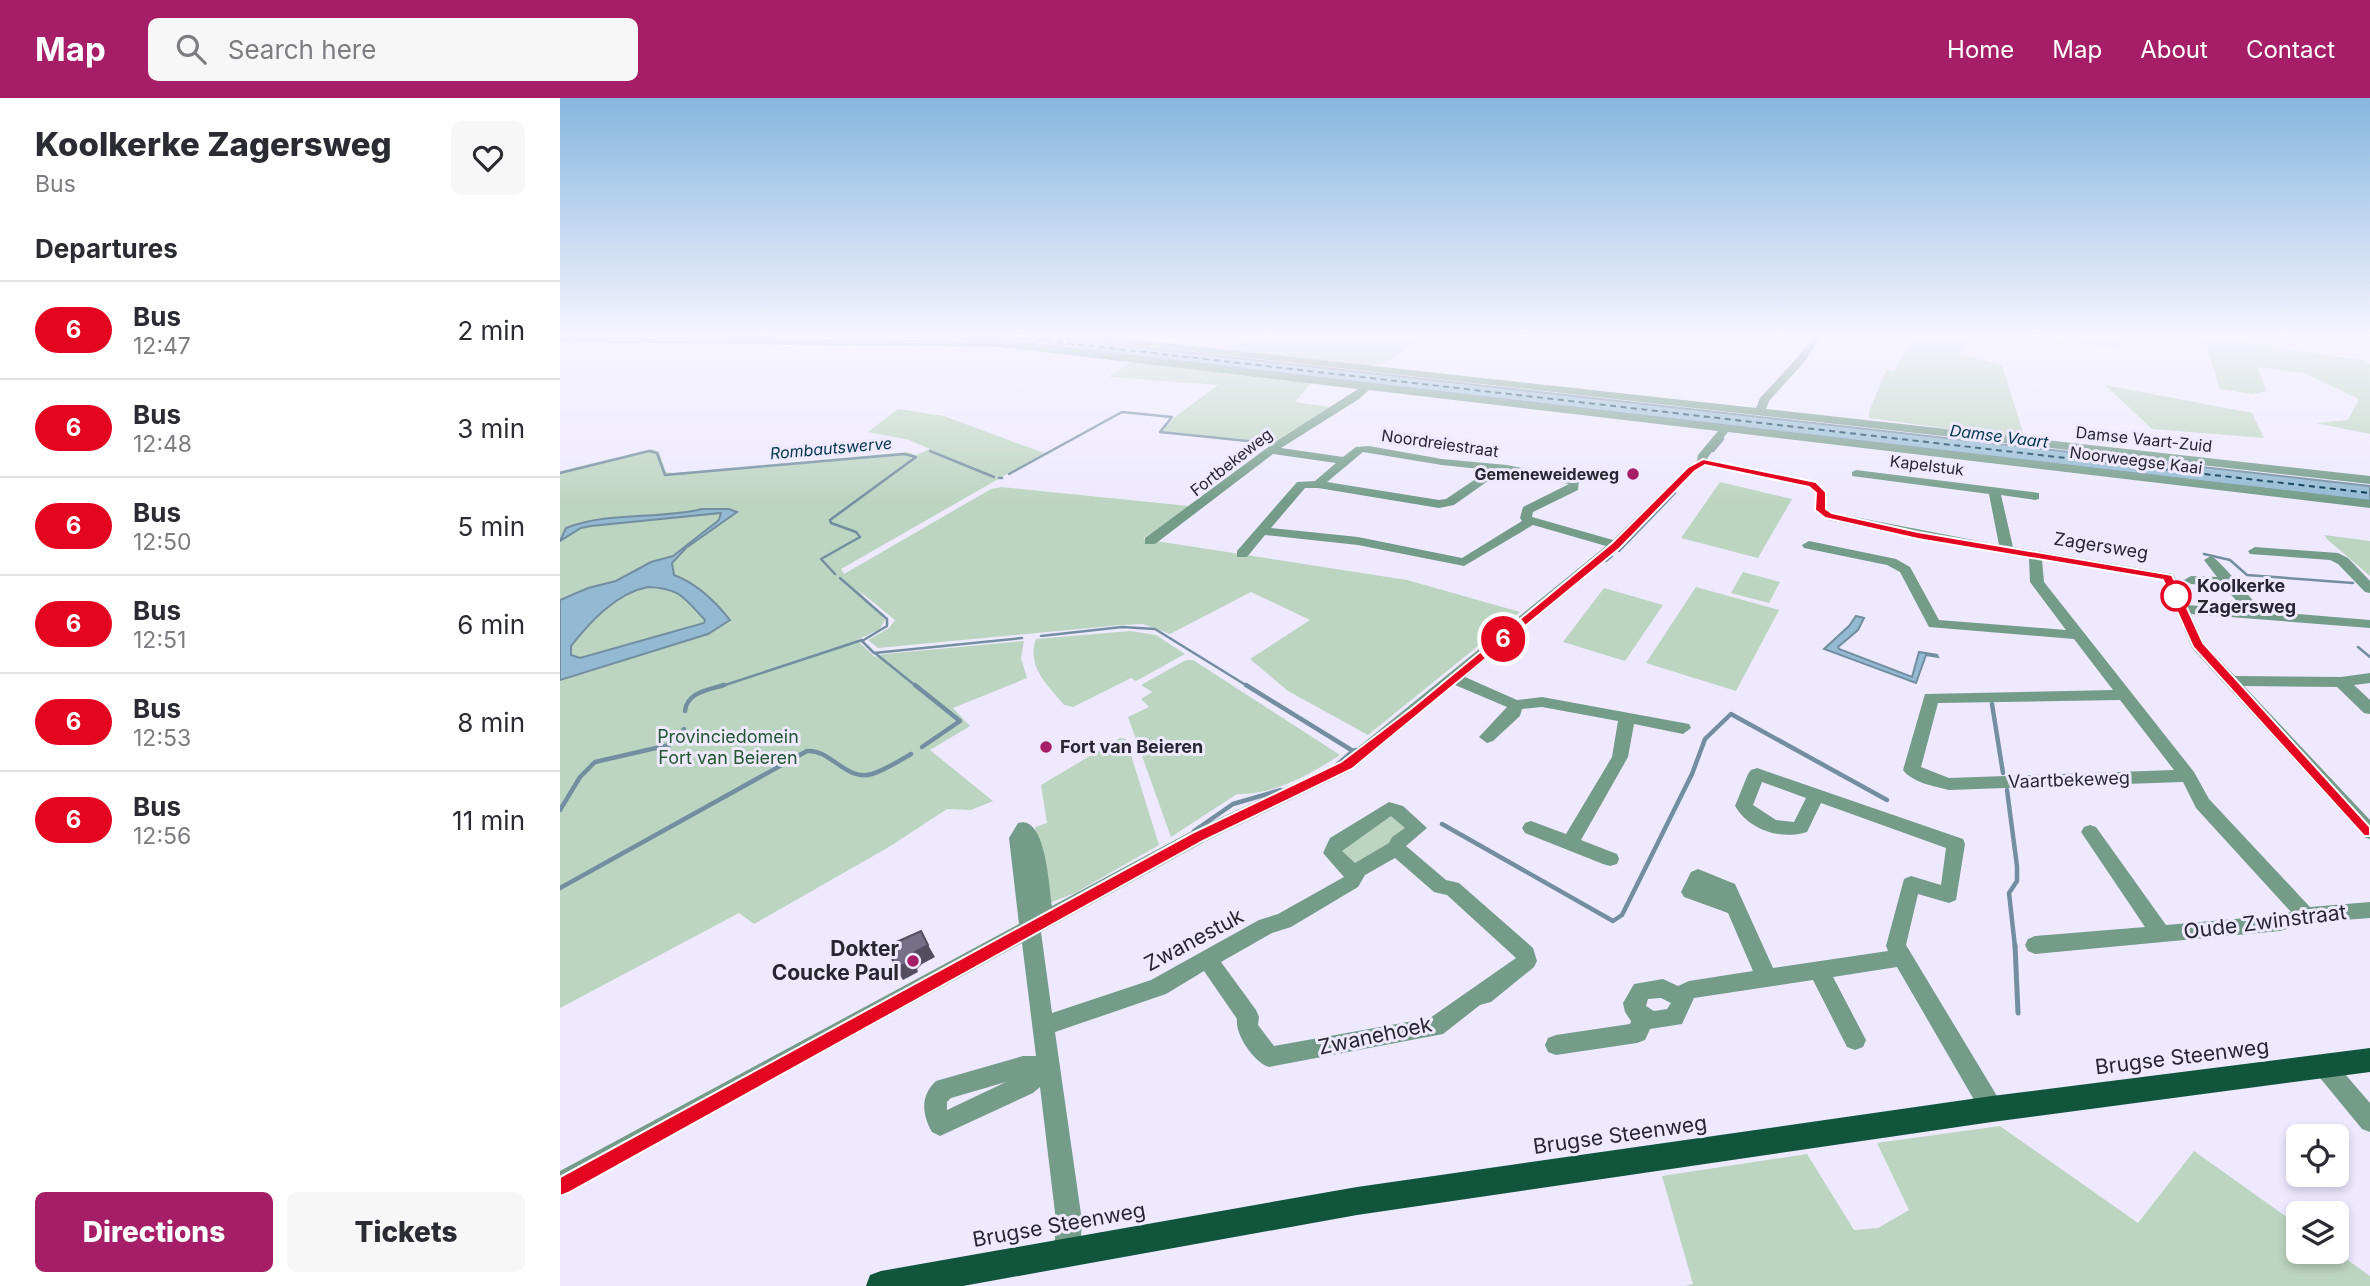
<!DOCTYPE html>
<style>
:root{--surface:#fff;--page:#f7f7f7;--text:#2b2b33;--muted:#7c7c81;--line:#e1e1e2;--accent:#a51e67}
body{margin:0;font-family:Inter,sans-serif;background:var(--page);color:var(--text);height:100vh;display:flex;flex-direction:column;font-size:26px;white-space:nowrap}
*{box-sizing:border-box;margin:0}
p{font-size:23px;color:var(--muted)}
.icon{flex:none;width:38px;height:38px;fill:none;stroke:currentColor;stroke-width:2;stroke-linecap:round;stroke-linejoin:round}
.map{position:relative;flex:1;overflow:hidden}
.details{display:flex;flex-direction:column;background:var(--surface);width:560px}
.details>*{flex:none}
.badge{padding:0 14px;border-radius:23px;font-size:24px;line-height:46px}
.buttons{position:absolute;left:1726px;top:1026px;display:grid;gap:14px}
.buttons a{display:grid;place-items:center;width:63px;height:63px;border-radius:10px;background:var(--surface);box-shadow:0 4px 10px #0003;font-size:35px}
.map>.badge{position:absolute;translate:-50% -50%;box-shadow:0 0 0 4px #fff}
h2{padding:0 35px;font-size:26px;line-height:63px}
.round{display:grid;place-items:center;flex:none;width:74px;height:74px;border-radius:10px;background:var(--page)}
.overview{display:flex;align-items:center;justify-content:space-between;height:119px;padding:0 35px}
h1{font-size:33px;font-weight:800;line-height:52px}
.primary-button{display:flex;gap:14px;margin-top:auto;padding:14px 35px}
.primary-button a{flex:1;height:80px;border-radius:10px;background:var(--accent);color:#fff;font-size:28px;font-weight:800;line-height:80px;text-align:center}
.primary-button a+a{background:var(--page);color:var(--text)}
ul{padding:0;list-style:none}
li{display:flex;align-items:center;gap:21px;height:98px;padding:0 35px;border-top:2px solid var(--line)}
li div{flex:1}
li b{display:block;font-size:26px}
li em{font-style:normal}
li .badge{min-width:77px;font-weight:700;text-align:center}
header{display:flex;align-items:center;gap:42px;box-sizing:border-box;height:98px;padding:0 35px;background:var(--accent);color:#fff}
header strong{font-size:33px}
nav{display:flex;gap:38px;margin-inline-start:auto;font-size:24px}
.search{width:490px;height:63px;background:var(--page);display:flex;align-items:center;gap:18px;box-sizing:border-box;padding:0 24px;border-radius:10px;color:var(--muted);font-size:26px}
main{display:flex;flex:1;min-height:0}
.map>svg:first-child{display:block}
.green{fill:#bcd5c0}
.water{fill:#93bad2;stroke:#738ea1;stroke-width:2;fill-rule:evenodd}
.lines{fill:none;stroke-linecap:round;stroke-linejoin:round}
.stream-far2{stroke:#738ea1;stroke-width:2.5}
.stream-far1{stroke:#738ea1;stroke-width:4.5}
.stream{stroke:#738ea1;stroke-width:5}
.ferry{stroke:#00344d;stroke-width:2;stroke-dasharray:6 4.5;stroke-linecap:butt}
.minor{fill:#749c89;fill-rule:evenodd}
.major{fill:#11553d;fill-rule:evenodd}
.shaded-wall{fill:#524e5f}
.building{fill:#756f88;stroke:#524e5f;stroke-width:2}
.line{fill:#e40521;stroke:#fff;stroke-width:2}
.poi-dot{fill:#a51e67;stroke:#eee9ff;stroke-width:2.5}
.stop-dot{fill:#fff;stroke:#e40521;stroke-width:3.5}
.labels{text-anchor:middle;stroke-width:6;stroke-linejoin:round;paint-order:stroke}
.far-water-label{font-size:16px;font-style:italic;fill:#00344d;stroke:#eee9ff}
.far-street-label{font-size:16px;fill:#282630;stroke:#eee9ff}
.far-poi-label{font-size:16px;font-weight:bold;fill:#282630;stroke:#eee9ff;text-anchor:end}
.street-label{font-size:18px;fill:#282630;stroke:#eee9ff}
.stop-label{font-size:18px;font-weight:bold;fill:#282630;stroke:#eee9ff;text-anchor:start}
.park-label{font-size:18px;fill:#245731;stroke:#eee9ff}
.poi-label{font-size:18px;font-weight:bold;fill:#282630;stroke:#eee9ff;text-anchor:start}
.near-street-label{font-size:21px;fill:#282630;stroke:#eee9ff}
.near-poi-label{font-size:21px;font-weight:bold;fill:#282630;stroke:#eee9ff;text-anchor:end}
</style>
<header>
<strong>Map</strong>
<div class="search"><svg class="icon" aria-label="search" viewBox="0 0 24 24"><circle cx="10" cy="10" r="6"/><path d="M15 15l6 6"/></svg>Search here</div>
<nav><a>Home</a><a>Map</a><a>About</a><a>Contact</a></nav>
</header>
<main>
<section class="details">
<div class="overview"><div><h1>Koolkerke Zagersweg</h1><p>Bus</p></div><a class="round"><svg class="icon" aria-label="heart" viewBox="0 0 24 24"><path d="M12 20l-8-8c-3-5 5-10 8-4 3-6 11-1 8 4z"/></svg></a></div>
<h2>Departures</h2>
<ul>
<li><span class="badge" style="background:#e40521;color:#fff">6</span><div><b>Bus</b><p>12:47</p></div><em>2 min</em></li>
<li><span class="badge" style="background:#e40521;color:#fff">6</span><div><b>Bus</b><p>12:48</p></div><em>3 min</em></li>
<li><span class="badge" style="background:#e40521;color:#fff">6</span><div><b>Bus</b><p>12:50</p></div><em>5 min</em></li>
<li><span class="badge" style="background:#e40521;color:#fff">6</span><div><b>Bus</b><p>12:51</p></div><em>6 min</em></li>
<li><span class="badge" style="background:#e40521;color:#fff">6</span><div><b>Bus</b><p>12:53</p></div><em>8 min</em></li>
<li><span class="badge" style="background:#e40521;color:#fff">6</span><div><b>Bus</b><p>12:56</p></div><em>11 min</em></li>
</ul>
<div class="primary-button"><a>Directions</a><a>Tickets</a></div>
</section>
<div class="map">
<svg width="1810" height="1188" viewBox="0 0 1810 1188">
<rect width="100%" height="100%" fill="#eee9ff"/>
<g class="green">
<polygon points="673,238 885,238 875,245 857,242 824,266 802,268 670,253 690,241"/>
<polygon points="1357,238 1409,238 1399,256 1442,267 1465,341 1309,320 1309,314 1326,272 1334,273"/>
<polygon points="1487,238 1562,238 1558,251"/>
<polygon points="1644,239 1806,263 1810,267 1810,336 1755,325 1788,322 1798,303 1797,300 1744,275 1697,269 1707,293 1692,296 1660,291"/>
<polygon points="571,263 752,284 735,304 770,309 713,345 602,333 616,318 658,287 549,279"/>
<polygon points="1545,287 1692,315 1704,340 1592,331"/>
<polygon points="338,311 384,318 484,355 281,471 284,476 431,391 442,389 629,408 583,441 847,482 960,514 808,637 728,593 690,561 750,522 691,494 610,536 583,526 561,527 318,550 308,542 329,530 335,522 298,492 325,522 320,531 297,542 315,559 324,556 464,543 461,560 467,580 393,610 410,628 370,652 433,703 411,712 387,711 329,749 194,826 179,815 0,910 0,373 92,351 99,354 106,374 113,375 348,354 356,357 370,351 349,342 308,334"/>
<polygon points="1160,384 1232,401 1198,460 1121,440"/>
<polygon points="1764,437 1810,443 1810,478 1768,442"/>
<polygon points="1183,474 1220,484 1209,505 1171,495"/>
<polygon points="1136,489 1219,512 1176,593 1086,565"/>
<polygon points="1044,490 1103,507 1065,563 1003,544"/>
<path d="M570,533L596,537L625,556L576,583L571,580L513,609L504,607C488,587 466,569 476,541Z"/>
<path d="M626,562H633L780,657C749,677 714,697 677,696L611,739L568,619L589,609L581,601L592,594L581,587Z"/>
<polygon points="560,640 566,641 599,747 515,795 487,806 475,729 487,725 481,687"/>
<polygon points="831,718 839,718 849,734 796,766 778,752"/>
<polygon points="1440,1028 1578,1125 1634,1053 1738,1127 1738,1153 1775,1153 1810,1178 1810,1188 1125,1188 1133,1186 1102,1078 1247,1056 1294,1132 1318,1130 1349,1112 1317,1045"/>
</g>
<g class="water">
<polygon points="253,238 483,238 1810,388 1810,403 488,248 403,241"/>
<path d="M142,411H169L177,414L126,450L112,465L114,477C138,486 155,503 170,522L148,536L0,582V502L28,490L56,483L91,464L113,458L159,422L161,415L31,428L21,430L0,443L6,430C49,413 97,422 142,411ZM88,489C120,490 124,500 145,522L144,525L20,560L11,557V548C30,524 56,495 88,489Z"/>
<polygon points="1296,518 1304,520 1298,532 1278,549 1279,551 1352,579 1359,554 1377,557 1378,559 1366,557 1356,585 1264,551 1289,528"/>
</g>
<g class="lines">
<g class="stream-far2">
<polyline points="370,353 434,379"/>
<polyline points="1153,353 1163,341"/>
<polyline points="0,375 89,353 97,355 105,377 344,356 356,359 270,422 271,425 296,434 300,439 261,461 275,476"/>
<polyline points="449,376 562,314 612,319 600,334 716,346"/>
<polyline points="439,380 442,380"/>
<polyline points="1059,453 1115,395"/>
<polyline points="1644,456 1670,462 1687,477 1793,485"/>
<polyline points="1046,463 1052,458"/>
<polyline points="280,480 327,521 327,528 302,543 314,555 462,540"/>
<polyline points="481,538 562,529 595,531 689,589"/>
<polyline points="1798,549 1810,559"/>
<polyline points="315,555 357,589"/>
<polyline points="159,589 302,542"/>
</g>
<g class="stream-far1">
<polyline points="355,587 400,623 362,649"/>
<polyline points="686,587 793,653 796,652"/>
<polyline points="1432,606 1443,675"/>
<path d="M125,613C127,594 148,592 164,587"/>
<polyline points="778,666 793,653"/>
<polyline points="1447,692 1457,768 1457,783 1449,795 1455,849"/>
<polyline points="0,712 20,679 35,664 109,647 118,640 124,631"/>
<polyline points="882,726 1053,823 1062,817 1132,676 1145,641 1171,616 1327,702"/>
<polyline points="634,733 673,706 721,692"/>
<path d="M0,790L247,653C271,651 286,684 312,676C325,672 339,663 351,656"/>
</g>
<polyline class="stream" points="1455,847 1458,915"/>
<polyline class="ferry" points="445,238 1810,395"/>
<g class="minor">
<path d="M0,238L442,243L1810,402V410L1168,334L1148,359L1147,366L1135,373L1061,450L905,579L957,602L982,599L1129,626L1131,630L1123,636L1074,626L1068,659L1021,742L1057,756L1059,761L1057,766L1050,768L1043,766L965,735L962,730L965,725L971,723L1006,736L1052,659L1058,623L982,609L962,611L960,618L933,643L927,645L919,639L947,609L895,587L792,672L644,744L481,834L492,915L591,882L699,822L718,816L784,779L763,755L770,740L829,704L843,708L867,730L846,748L886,782L899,785L973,850L977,863L974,869L931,904L920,907L883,936L709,969C694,964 675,937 677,921L644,873L606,896L495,934L522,1123L520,1154L516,1163L507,1167L498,1163L494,1154L496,1123L480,989L473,995L380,1038L372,1034C362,1016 360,998 376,983L463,958H476L462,845L0,1099V1073L459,826L449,740L458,725C486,716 489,789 492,808L630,734L780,664L1046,448L973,427L904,468L798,447L705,437L687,459H677V453L737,384L755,383L776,365L713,356L595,446H585V440L715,344L798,291L442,249L0,244ZM809,292L1158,333L1138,357L1137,363L1127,369L1053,442L972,419L973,414L1018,392L1019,381L947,367L882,361L809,348L796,349L783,359L721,350L799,301ZM803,354L882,367L929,372L886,401L879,402L767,384ZM942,373L1009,386L963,409L960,420L962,423L902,460L798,439L711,430L745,390H758L879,410L894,407ZM831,718L845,730L832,739L829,745L795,765L782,753ZM835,760L874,794L887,797L956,860L870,920L714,948L698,927L699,919L696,912L661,864L712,835L731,829L798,789L805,777ZM446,984L387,1012V1004L391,1000Z"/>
<polygon points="516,238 542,238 1196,310 1200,300 1238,259 1253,238 1261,238 1245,263 1209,303 1206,311 1810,378 1810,386 521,241"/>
<path d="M1296,372L1479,395V401L1475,402L1441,397L1453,449L1613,476L1627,507L1685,512L1663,488L1631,486L1624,482L1631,478L1657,479L1644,462L1651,458C1659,461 1693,503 1702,513L1810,522V530L1631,516L1644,545L1675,578L1781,579L1810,575V585L1794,587L1810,602V616L1804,615L1777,589L1684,588L1810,722V741L1804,739L1632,550L1603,482L1482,462L1484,484L1634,674L1649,701L1750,809L1810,804V820L1746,825L1720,833L1475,856L1468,853L1465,847L1468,841L1475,838L1585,829L1521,734L1524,729L1530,727L1536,729L1606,827L1720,817L1731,814L1636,710L1623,684L1389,692C1374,688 1353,685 1343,672L1365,596L1553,592L1514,541L1369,529L1340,474L1327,467L1244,450L1242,447L1249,443L1336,461L1350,469L1379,522L1506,532L1470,484L1469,460L1358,441L1269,422L1263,418L1269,414L1439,447L1429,396L1292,378V374ZM1560,602L1614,672L1389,680L1361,669L1378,605Z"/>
<polygon points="1695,449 1778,455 1788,460 1810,483 1810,495 1805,494 1778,466 1770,462 1690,456 1688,453"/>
<path d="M1197,670L1403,741L1405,746L1396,802L1389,805L1358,796L1346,847L1440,1003L1444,1011L1440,1019L1432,1022L1424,1019L1337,869L1273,879L1306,942L1303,949L1295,952L1287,949L1253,882L1134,900L1122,926L1090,931L1085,942L1077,945L996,957L988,954L985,947L988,940L996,937L1070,926L1071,923L1065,914L1063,905L1074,886L1103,881L1118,888L1129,883L1193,873L1168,815L1124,799L1121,794L1131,774L1138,771L1175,786L1213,870L1328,853L1326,848L1344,781L1351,778L1381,787L1386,750L1261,705L1247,734C1221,742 1190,733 1175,708L1188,676L1191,672ZM1202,684L1246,700L1234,724L1216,722L1193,707ZM1101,900L1111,905L1107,911L1094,913L1086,908L1088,901Z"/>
<polygon points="1764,957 1772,961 1810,1005 1810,1034 1802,1031 1756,975 1753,968 1756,961"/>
</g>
<polygon class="major" points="1810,950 1810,974 1432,1024 797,1117 403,1188 306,1188 310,1177 321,1173 797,1089 1432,998"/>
</g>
<polygon class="shaded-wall" points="368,847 375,859 362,866 357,871 358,874 343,882 336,871 355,854"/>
<polygon class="building" points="361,833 368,847 355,854 350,859 351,863 336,871 329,852 334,850 332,846"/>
<linearGradient id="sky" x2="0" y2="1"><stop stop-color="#86b6df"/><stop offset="0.59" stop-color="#f7f5ff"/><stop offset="1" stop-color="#f7f5ff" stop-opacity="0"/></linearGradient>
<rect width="1810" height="404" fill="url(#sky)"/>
<polygon class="line" points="1143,361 1256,384 1266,394 1266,411 1272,415 1358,434 1612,477 1643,545 1810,729 1810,738 1804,738 1633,549 1603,482 1358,441 1265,420 1255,412 1256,395 1249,389 1145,367 1135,373 1060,450 792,671 643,743 8,1095 0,1098 0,1079 632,735 781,664 852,610 1052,445 1128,369"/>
<g class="poi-dot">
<circle cx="1073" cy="376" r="7"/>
<circle cx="486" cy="649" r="7"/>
<circle cx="353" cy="863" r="7"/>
</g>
<circle class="stop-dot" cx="1616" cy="498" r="14"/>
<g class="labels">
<g class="far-water-label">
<text transform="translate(1439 338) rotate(7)" y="6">Damse Vaart</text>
<text transform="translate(271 350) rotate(-5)" y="6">Rombautswerve</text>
</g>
<g class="far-street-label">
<text transform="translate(1584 341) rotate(6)" y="6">Damse Vaart-Zuid</text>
<text transform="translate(880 345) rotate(8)" y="6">Noordreiestraat</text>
<text transform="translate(1576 362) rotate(7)" y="6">Noorweegse Kaai</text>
<text transform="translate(671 364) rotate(-38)" y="6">Fortbekeweg</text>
<text transform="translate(1367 367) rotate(7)" y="6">Kapelstuk</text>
</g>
<g class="far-poi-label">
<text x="1059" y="382">Gemeneweideweg</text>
</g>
<g class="street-label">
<text transform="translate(1541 448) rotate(9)" y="6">Zagersweg</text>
<text transform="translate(1509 682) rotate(-2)" y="6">Vaartbekeweg</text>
</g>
<g class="stop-label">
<text x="1637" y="494">Koolkerke<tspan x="1637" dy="21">Zagersweg</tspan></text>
</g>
<g class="park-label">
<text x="168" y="645">Provinciedomein<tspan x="168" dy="21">Fort van Beieren</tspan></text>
</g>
<g class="poi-label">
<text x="500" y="655">Fort van Beieren</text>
</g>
<g class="near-street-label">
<text transform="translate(1705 824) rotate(-7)" y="7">Oude Zwinstraat</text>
<text transform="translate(634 842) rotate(-28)" y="7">Zwanestuk</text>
<text transform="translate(815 938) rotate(-12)" y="7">Zwanehoek</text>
<text transform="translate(1622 959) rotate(-7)" y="7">Brugse Steenweg</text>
<text transform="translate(1060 1037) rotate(-8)" y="7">Brugse Steenweg</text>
<text transform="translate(499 1127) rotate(-10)" y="7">Brugse Steenweg</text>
</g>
<g class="near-poi-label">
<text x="339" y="858">Dokter<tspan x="339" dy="24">Coucke Paul</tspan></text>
</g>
</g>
</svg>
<div class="buttons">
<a><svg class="icon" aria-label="locate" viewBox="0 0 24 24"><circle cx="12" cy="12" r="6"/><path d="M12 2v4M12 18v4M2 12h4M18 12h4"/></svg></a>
<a><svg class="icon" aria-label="layers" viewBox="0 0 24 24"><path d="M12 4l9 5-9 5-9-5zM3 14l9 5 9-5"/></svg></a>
</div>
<b class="badge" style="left:943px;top:541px;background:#e40521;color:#fff">6</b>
</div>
</main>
